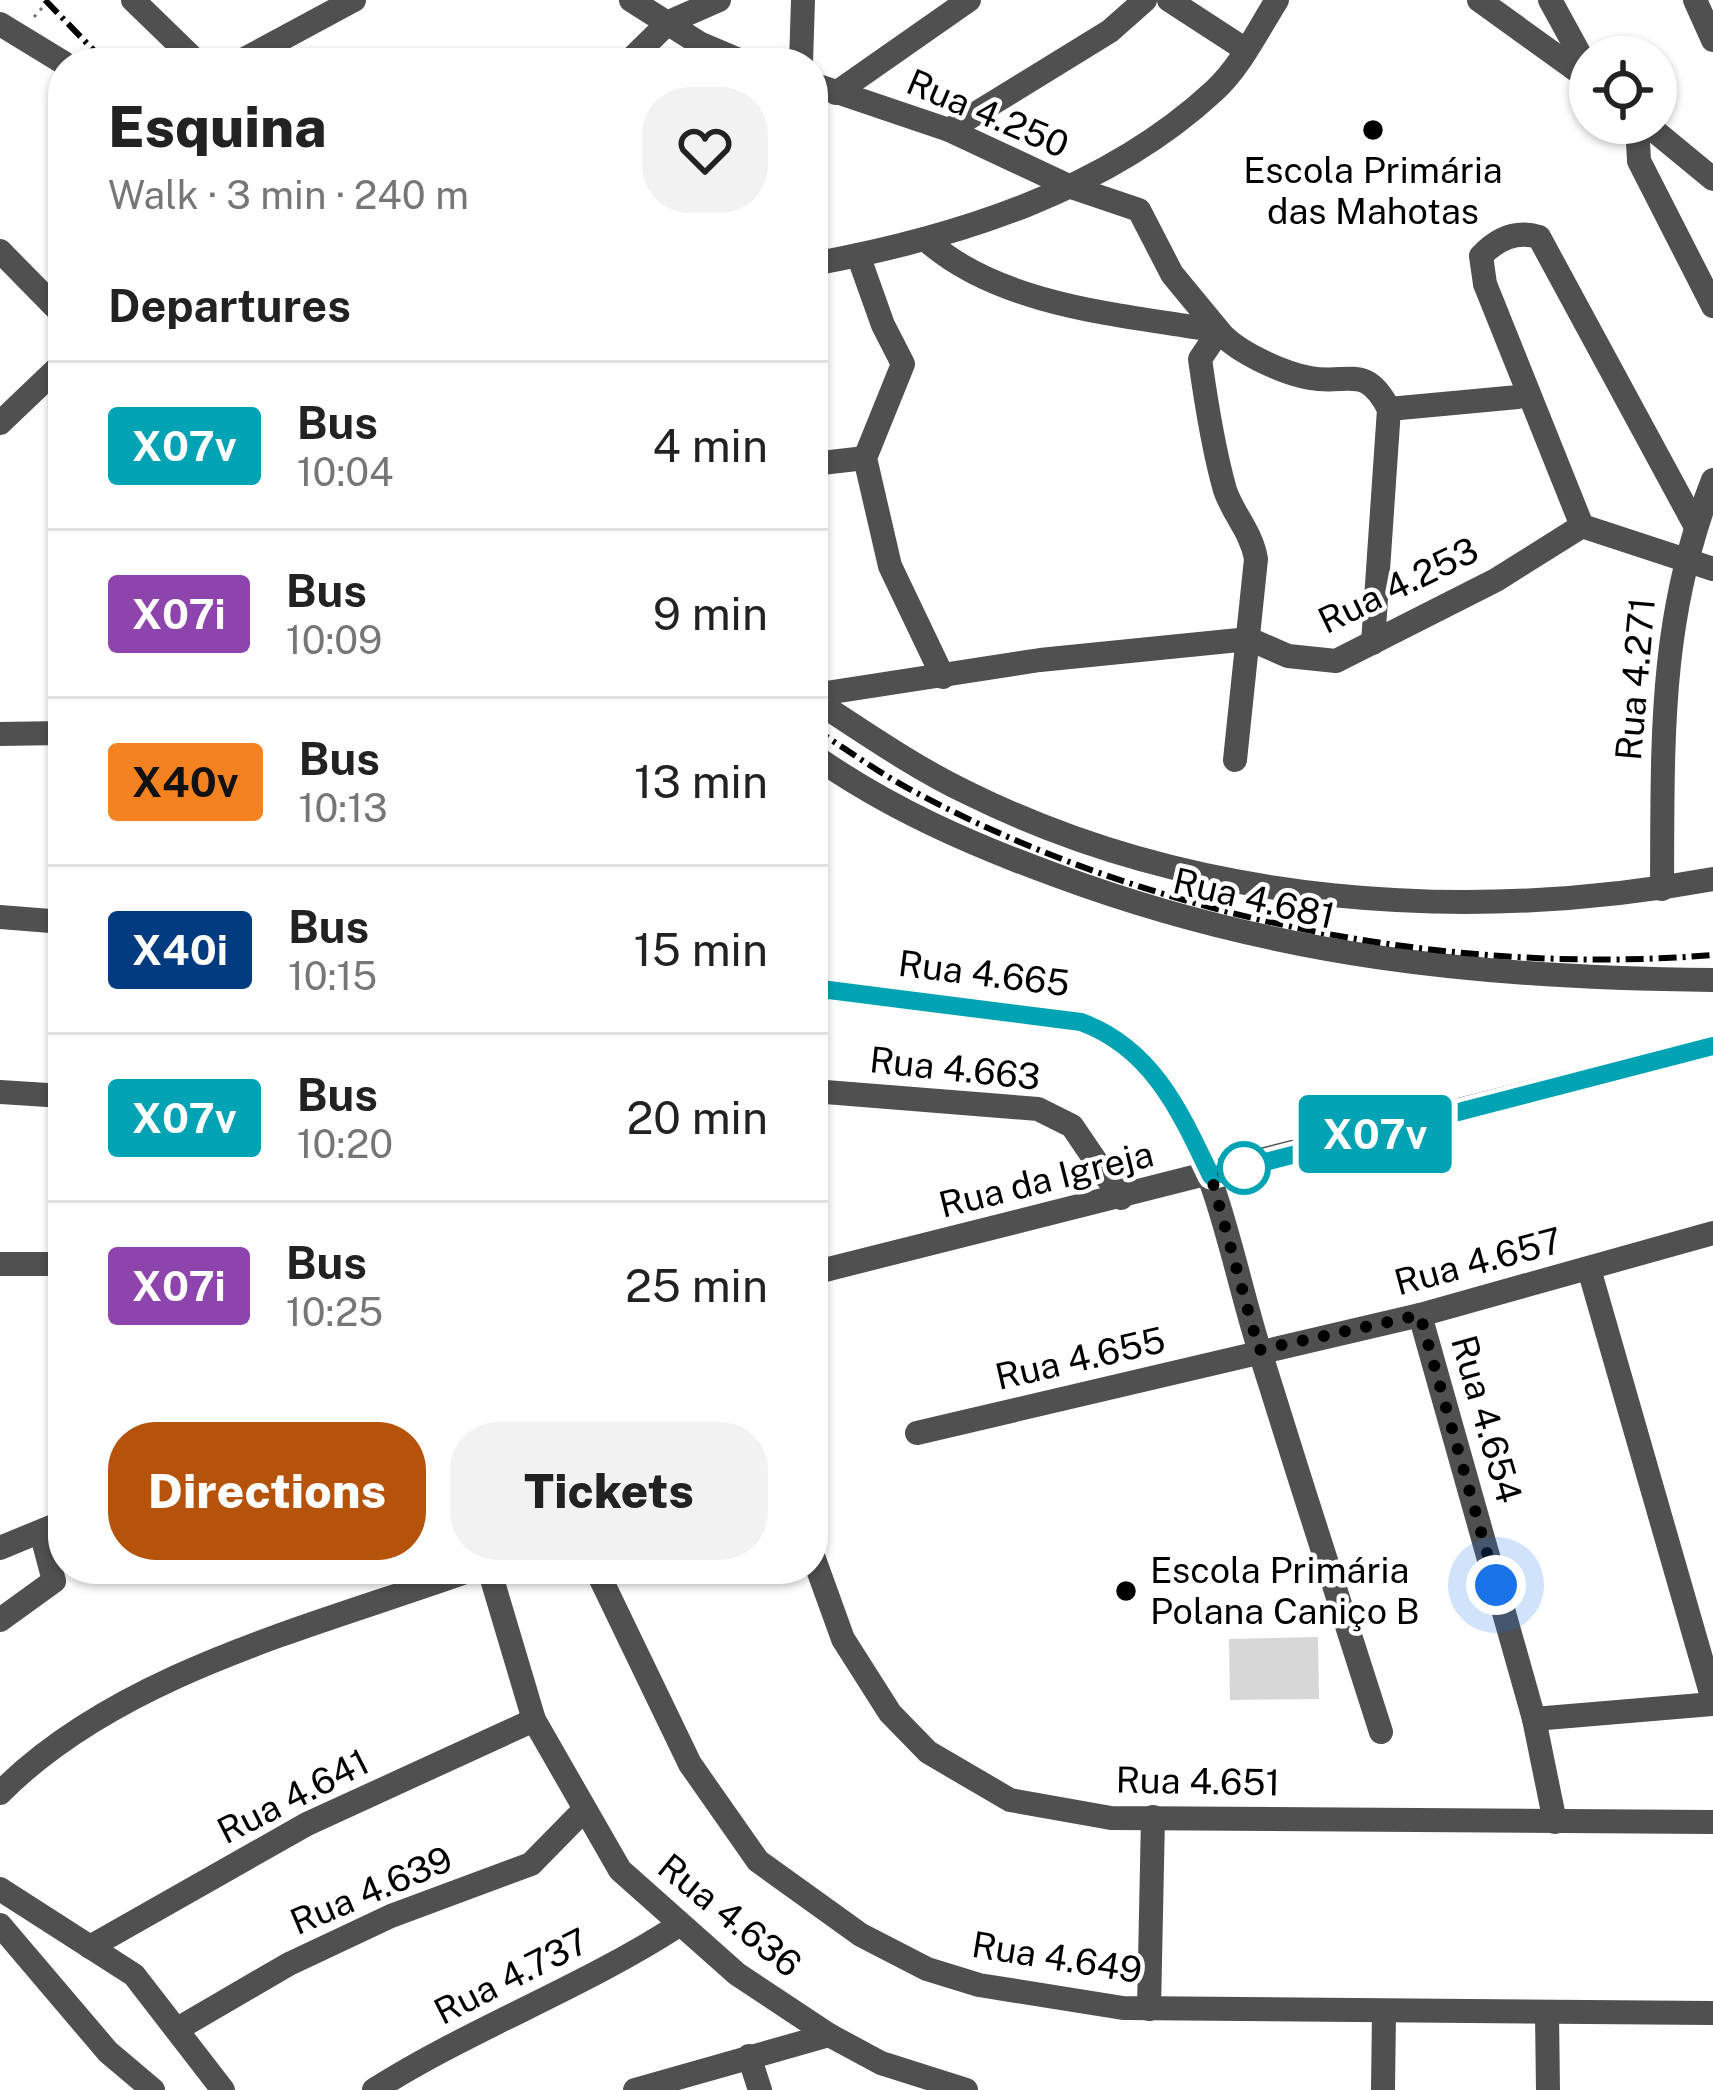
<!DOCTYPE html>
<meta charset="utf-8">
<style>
:root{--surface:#fff;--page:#f2f2f2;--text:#222;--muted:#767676;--line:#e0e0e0;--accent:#b45309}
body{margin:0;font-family:"Public Sans",sans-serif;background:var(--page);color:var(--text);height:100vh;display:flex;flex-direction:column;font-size:45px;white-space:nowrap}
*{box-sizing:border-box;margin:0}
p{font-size:39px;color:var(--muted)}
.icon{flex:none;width:66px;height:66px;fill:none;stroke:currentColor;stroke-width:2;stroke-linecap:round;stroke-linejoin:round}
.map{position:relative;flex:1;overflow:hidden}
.details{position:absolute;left:48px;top:48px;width:780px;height:1536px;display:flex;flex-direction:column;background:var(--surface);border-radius:48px;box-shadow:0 3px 9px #0004}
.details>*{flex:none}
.badge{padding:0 24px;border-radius:9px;font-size:42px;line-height:78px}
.tools{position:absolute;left:1569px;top:36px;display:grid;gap:24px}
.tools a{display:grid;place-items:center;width:108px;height:108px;border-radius:50%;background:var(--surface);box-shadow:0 3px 9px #0004;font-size:60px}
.you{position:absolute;width:60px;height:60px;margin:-30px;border:9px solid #fff;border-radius:50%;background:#1a73e8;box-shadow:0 0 0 18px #1a73e833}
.map>.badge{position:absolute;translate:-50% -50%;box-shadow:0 0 0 6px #fff}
h2{padding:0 60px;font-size:45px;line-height:108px}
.round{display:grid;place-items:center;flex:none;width:126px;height:126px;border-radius:48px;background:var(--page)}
.head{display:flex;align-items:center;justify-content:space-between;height:204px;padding:0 60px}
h1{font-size:57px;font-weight:800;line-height:90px}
.primary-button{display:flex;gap:24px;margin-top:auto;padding:24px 60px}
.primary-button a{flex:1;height:138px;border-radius:48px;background:var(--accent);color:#fff;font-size:48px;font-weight:800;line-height:138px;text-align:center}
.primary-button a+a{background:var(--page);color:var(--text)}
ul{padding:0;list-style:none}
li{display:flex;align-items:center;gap:36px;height:168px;padding:0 60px;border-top:3px solid var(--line)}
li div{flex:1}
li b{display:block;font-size:45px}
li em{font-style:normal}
li .badge{min-width:132px;font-weight:700;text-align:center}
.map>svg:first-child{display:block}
.green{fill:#d7d7d7}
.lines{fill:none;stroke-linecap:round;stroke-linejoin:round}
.path{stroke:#727272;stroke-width:3;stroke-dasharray:3 6;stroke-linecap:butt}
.minor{stroke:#505050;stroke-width:24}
.rail{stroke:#000;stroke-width:6;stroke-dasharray:18 6 3 6;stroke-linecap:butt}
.line-casing{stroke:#fff;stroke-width:27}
.line{stroke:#00a3b4;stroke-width:18}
.walk{stroke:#000;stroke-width:12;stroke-dasharray:0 21.6}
.poi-dot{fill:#000;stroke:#fff;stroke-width:4.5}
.stop-dot{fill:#fff;stroke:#00a3b4;stroke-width:6}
.labels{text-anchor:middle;stroke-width:9;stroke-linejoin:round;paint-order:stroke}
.street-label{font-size:36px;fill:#000;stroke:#fff}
.poi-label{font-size:36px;fill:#000;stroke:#fff}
</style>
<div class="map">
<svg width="1713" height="2090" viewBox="0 0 1713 2090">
<rect width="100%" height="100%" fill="#fff"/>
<polygon class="green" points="1318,1637 1319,1699 1230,1700 1229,1639"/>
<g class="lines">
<polyline class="path" points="34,17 49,0"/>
<g class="minor">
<polyline points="133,0 198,63"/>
<polyline points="631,0 699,43 746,63"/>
<polyline points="1169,0 1246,50"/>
<polyline points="1479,0 1590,80"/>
<polyline points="1550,0 1590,73"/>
<polyline points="1695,0 1713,40"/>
<polyline points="0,24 64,63"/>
<polyline points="237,63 354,0"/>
<polyline points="627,63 669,22 719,0"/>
<polyline points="801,63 803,0"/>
<path d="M813,84L949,130L1071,187L1139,210L1172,274L1219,331L1200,359C1206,402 1213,448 1225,490C1233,514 1252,533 1256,559L1235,760"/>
<polyline points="836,93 969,0"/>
<polyline points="1637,123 1639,161 1713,306"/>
<polyline points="1645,123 1713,179"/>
<polyline points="949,130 1110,31 1145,0"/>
<path d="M925,239C1000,307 1124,315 1219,331C1236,352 1283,373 1310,378C1349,385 1365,363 1389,409"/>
<polyline points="0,251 63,315"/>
<polyline points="858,255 883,325 903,364 865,458 890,566 943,677"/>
<path d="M813,264C955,238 1106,191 1214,91C1241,66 1258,30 1277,0"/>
<polyline points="1389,409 1518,397"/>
<polyline points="0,423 63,363"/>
<polyline points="813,464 865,458"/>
<path d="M1582,526L1485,284L1481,256C1497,239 1516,230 1539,237L1695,525"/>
<polyline points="1373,643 1389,409"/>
<polyline points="813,695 1040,660 1249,639 1288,656 1336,661 1496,580 1582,526 1713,569"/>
<path d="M813,699C864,732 915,768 970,794C1197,906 1468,924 1713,879"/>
<polyline points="0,734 63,733"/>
<path d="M813,755C888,808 972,845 1058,876C1277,957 1481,978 1713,980"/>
<path d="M1662,889C1663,742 1658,620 1713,480"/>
<polyline points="0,917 63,922"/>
<path d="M813,988L1081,1022C1127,1038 1156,1069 1180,1112C1222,1187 1235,1274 1261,1355C1300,1481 1341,1607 1381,1732"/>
<polyline points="813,1091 1038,1109 1072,1126 1121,1198"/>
<polyline points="0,1092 63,1096"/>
<polyline points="0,1264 63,1264"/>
<polyline points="1589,1269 1713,1700"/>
<polyline points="813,1273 1713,1046"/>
<polyline points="1420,1315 1534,1719 1555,1822"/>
<polyline points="917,1433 1420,1315 1713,1233"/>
<polyline points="0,1548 63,1522"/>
<polyline points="813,1556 843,1639 890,1713 928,1752 1010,1800 1111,1818 1713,1822"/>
<polyline points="489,1569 534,1720 620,1870 737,1974 829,2035 881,2063 966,2090"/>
<polyline points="596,1569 690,1764 758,1861 861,1935 927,1969 979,1985 1123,2008 1713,2013"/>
<polyline points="0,1620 54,1581 41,1532"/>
<polyline points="1534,1719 1713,1704"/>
<path d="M0,1793C120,1672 316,1626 474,1569"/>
<polyline points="0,1889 134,1975 223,2090"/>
<polyline points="0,1925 108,2052 153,2090"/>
<polyline points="90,1947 307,1824 534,1720"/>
<polyline points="1149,2009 1153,1817"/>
<polyline points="1547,2014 1548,2090"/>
<polyline points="179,2028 289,1964 391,1916 531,1864 583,1811"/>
<polyline points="749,2056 760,2090"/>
<path d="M374,2090C472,2028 582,1988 679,1925"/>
<polyline points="635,2090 829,2035"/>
<polyline points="1383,2090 1384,2012"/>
</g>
<g class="rail">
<polyline points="45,0 106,63"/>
<path d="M813,728C846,749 879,773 913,791C1150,918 1446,977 1713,955"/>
</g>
</g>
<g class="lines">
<defs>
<path id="line" d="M813,988L1081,1022C1152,1048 1180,1111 1211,1176L1713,1046"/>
</defs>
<use href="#line" class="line-casing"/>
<use href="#line" class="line"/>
<polyline class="walk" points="1244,1168 1211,1176 1259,1350 1420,1315 1496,1585"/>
</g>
<g class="poi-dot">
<circle cx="1373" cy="130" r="12"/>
<circle cx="1126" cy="1591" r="12"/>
</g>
<circle class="stop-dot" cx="1244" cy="1168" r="24"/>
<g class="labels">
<g class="street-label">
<text transform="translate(988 113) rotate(23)" y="13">Rua 4.250</text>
<text transform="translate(1398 585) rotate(-26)" y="13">Rua 4.253</text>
<text transform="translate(1635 679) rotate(-85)" y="13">Rua 4.271</text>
<text transform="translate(1254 898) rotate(13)" y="13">Rua 4.681</text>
<text transform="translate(984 973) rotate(7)" y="13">Rua 4.665</text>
<text transform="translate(955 1068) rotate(6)" y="13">Rua 4.663</text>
<text transform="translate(1046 1179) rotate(-14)" y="13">Rua da Igreja</text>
<text transform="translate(1478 1261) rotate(-15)" y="13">Rua 4.657</text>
<text transform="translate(1080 1358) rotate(-13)" y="13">Rua 4.655</text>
<text transform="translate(1487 1419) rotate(74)" y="13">Rua 4.654</text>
<text transform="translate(1198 1781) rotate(1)" y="13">Rua 4.651</text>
<text transform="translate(293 1796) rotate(-27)" y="13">Rua 4.641</text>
<text transform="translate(371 1890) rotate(-23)" y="13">Rua 4.639</text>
<text transform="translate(730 1915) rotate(39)" y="13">Rua 4.636</text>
<text transform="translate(1057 1957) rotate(9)" y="13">Rua 4.649</text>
<text transform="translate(511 1976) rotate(-27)" y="13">Rua 4.737</text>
</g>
<g class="poi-label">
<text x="1373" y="183">Escola Primária<tspan x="1373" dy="41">das Mahotas</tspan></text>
<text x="1150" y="1583" text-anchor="start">Escola Primária<tspan x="1150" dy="41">Polana Caniço B</tspan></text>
</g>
</g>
</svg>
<div class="tools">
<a><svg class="icon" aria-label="locate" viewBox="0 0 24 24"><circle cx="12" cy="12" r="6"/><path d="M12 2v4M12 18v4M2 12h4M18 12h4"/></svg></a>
</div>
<div class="you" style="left:1496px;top:1585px"></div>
<b class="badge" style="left:1375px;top:1134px;background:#00a3b4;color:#fff">X07v</b>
<section class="details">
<div class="head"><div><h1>Esquina</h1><p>Walk · 3 min · 240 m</p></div><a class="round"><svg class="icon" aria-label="heart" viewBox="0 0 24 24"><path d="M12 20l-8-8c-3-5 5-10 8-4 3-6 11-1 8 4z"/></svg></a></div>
<h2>Departures</h2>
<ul>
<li><span class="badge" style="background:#00a3b4;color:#fff">X07v</span><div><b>Bus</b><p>10:04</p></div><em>4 min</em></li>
<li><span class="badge" style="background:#8e44ad;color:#fff">X07i</span><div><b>Bus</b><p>10:09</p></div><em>9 min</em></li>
<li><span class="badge" style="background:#f58220;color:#111">X40v</span><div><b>Bus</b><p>10:13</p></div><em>13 min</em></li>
<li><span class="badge" style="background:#003b80;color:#fff">X40i</span><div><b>Bus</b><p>10:15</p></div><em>15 min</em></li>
<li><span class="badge" style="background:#00a3b4;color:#fff">X07v</span><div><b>Bus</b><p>10:20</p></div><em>20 min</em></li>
<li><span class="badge" style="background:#8e44ad;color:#fff">X07i</span><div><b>Bus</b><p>10:25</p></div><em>25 min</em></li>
</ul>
<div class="primary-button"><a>Directions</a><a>Tickets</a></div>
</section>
</div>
